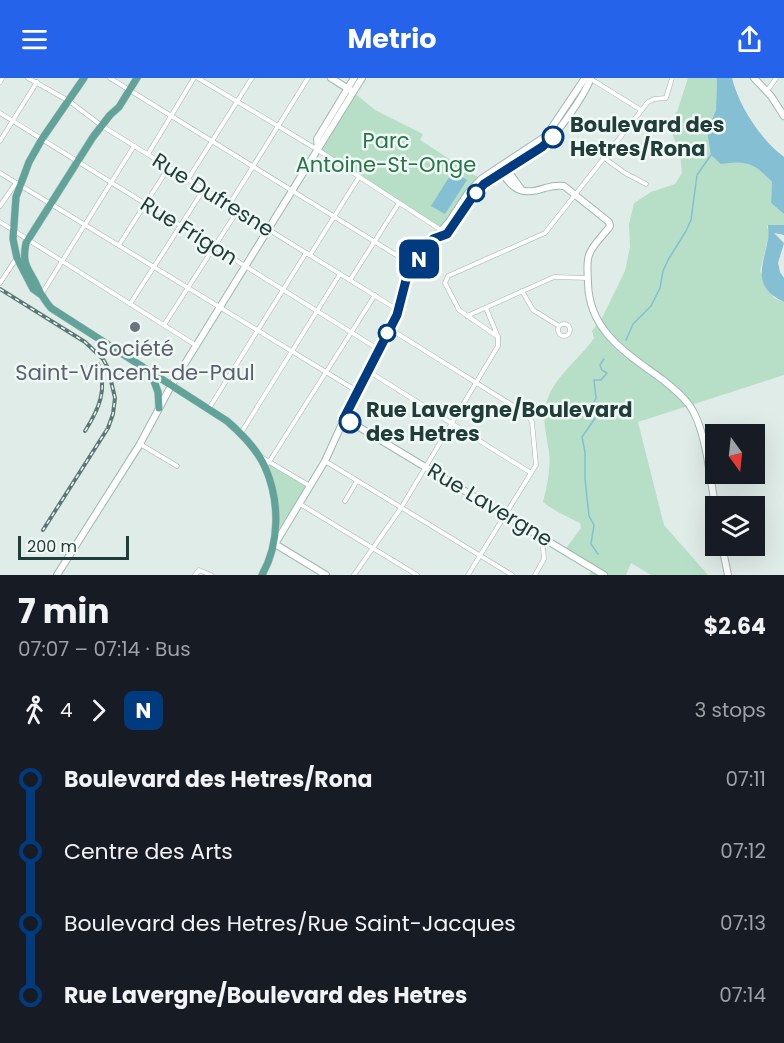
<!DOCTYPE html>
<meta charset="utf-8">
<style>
:root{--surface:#171b24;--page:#20242c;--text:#f1f3f6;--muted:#9ea1a6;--accent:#2563eb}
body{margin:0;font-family:Poppins,sans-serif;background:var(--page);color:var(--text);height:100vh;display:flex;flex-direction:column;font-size:22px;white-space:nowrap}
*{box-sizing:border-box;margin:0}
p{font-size:20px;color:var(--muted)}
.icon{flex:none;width:33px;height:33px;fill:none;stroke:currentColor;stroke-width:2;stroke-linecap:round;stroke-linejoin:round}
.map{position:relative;height:497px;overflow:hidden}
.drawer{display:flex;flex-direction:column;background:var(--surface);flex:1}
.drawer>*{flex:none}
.badge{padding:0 12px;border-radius:9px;font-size:21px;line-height:39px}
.needle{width:39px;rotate:165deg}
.buttons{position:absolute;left:705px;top:346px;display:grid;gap:12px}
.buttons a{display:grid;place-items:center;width:60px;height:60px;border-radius:0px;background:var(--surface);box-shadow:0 6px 24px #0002;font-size:30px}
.scale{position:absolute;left:18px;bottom:15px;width:111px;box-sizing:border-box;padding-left:6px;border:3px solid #203d38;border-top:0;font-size:16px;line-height:21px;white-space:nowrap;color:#203d38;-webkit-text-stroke:4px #f0f8f5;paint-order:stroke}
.map>.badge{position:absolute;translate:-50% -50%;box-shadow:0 0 0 3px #fff}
.legs{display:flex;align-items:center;gap:9px;height:66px;padding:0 18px;font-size:20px}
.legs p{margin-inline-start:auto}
.overview{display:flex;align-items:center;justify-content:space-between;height:102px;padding:0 18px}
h1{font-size:33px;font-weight:700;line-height:45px}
ul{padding:0 18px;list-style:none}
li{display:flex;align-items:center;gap:21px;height:72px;font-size:22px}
li i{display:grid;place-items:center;width:9px;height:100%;margin:0 8px;background:currentColor}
li i::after{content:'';width:15px;height:15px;margin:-8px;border:4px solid;border-radius:50%;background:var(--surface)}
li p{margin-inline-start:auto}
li:first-child i{background:linear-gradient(#0000 50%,currentColor 0)}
li:last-child i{background:linear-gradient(currentColor 50%,#0000 0)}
header{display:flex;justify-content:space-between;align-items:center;height:78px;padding:0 18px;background:var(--accent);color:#fff;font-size:27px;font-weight:700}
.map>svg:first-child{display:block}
.green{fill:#b7dec6}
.water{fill:#84bfd4}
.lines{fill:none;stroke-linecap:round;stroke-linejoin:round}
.stream{stroke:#84bfd4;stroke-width:1.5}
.street-casing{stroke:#a3b4b0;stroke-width:5}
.secondary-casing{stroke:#9eb8b1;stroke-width:8}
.primary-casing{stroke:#c1c9c7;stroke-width:8}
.street{stroke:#fff;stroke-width:4}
.secondary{stroke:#fff;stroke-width:6}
.primary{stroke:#62a399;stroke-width:7}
.rail-casing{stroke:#5a7873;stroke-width:4}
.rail{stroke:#f0f8f5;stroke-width:1.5;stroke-dasharray:4.5;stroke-linecap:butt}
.line-1-casing{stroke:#fff;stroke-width:14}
.line-1{stroke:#003b80;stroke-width:9}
.stop-1-dot{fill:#fff;stroke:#003b80;stroke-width:3}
.worship-dot{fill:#6b7280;stroke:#f0f8f5;stroke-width:2}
.labels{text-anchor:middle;stroke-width:5;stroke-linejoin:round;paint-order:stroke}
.stop-label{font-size:21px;font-weight:bold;fill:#203d38;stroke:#f0f8f5;text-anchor:start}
.park-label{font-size:21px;fill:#28754e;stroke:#f0f8f5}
.street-label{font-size:21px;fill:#203d38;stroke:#f0f8f5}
.worship-label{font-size:21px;fill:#5b616d;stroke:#f0f8f5}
</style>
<header><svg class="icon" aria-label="menu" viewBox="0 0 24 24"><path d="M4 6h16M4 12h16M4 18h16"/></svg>Metrio<svg class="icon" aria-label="share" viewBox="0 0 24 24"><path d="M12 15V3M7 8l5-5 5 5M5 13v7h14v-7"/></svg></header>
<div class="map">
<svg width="784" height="497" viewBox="0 0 784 497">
<rect width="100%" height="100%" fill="#e0ece8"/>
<g class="green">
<path d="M688,0H717L716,32L707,53L721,85C747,82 754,85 772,104L771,125L784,136V147L767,148L769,157L760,193L774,220L784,224V297L638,344L664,447L708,497H651L631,485L626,497H589L593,491L564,473L581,450L580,445C566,438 554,433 543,424C547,407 551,392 549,374C547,360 543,346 545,332C549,301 578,284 594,260L592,253L602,240L625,193L630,169L629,146L634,125L651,114L675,106L682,95L680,74L672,56L675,35L677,34Z"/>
<polygon points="352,13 375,32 423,56 420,62 479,100 441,153 318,72"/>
<polygon points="269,384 310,408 275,466 275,443 265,388"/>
</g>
<g class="water">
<path d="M717,0H732C739,28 760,61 784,79V136L771,125L772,104C754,85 747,82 721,86L711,77L707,53L716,32Z"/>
<polygon points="453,93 467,102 445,136 431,128"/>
<path d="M768,147H784V157L774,155L784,165L778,185L780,194L784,200V224C751,208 763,189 768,161C769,156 768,151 768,147Z"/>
</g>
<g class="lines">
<g class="stream">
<polyline points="626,262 633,246 651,228 660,210 663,193 668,182 686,153 691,142 697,97 711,77"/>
<polyline points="598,476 591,466 594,447 589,438 585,401 585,374 582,359 596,339 592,329 596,320 594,302 601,302 607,295 602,292 600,287 604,281"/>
</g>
<defs>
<g id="street">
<polyline points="28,0 69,23 102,48 398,232"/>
<polyline points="110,0 414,188"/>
<polyline points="198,0 318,72 441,152"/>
<polyline points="591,1 641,32"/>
<polyline points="0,4 2,0"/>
<polyline points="767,13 776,0"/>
<polyline points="0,35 378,271"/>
<polyline points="0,63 37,4"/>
<polyline points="148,76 194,0"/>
<polyline points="603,79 625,95 646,106"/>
<polyline points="0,95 357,313"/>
<polyline points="188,101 252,0"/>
<polyline points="229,127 308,0"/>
<polyline points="0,128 16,105"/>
<polyline points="0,144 197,268"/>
<polyline points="119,167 169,89"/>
<polyline points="310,177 359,99"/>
<polyline points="350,202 399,125"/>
<polyline points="0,205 16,181"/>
<polyline points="522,213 533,232 559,248"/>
<polyline points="41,217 134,68"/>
<polyline points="130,226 204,111"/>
<polyline points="467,238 554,199 588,200"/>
<circle cx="564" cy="252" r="6"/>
<polyline points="164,247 238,132"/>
<polyline points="390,251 528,337 532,344 536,387 468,497"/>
<polyline points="498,259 459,232 445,205 448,198 545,155 648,24 654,21 666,20 672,0"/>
<polyline points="368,293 531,395"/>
<polyline points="208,332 306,175"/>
<polyline points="241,355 340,196"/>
<polyline points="140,366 177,388"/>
<polyline points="261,379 310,408"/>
<polyline points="325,383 512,497"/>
<polyline points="265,387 269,384 375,217"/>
<polyline points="345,423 357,403"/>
<polyline points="300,426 417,497"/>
<polyline points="195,497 199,492 211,497"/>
<polyline points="354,497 401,430 498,268 498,259 486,230"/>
<polyline points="535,497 544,481 542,458"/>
</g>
<g id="secondary">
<polyline points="331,0 350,12"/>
<polyline points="754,0 771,18 784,38"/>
<polyline points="318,70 317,61 354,0"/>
<path d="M498,90C513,110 519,119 545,110C552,108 557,107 564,108L609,144L610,148C604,157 592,167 589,177C586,186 588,197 588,205C589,254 628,276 663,302C674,311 688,322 694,335C707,360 711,406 716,434"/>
<polyline points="506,90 521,111"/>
<path d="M434,161C459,155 466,125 483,108C499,93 522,83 540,70C556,59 584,18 591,0"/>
<polyline points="344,340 604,497"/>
<polyline points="722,468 728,497"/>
<polyline points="57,497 140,366 171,308 362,0"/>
<polyline points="326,497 275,466 325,383 357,313 397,237 406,202 433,161 449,144 468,115 481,101 546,58 585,0"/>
</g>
<g id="primary">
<path d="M137,0L119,29L110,37L93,59L26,165C21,189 30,191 38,210C42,218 45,223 51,230L227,343C242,356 257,371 265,389C280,423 280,465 262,497"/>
<polyline points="40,216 33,211 17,180 13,161 16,119 29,84 42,61 84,0"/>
<polyline points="151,295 158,314 159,330"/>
</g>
</defs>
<use href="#street" class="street-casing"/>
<use href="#secondary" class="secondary-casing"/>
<use href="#primary" class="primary-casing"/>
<use href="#street" class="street"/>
<use href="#secondary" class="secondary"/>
<use href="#primary" class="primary"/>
<defs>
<g id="rail">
<polyline points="0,211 85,264 103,281 108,290 115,320 113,336 108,350 43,452"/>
<path d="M85,353C99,331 108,311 98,286"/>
</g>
</defs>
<use href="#rail" class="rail-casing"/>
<use href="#rail" class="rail"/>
</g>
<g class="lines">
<defs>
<polyline id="line-1" points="350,344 344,340 397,237 406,202 433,161 447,156 473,118 484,106 542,69 553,59"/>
</defs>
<use href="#line-1" class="line-1-casing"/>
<use href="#line-1" class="line-1"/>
</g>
<g class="stop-1-dot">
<circle cx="553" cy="59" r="10"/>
<circle cx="476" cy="115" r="8"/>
<circle cx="387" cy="255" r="8"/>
<circle cx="350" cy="344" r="10"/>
</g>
<circle class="worship-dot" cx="135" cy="249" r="6"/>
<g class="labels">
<g class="stop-label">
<text x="570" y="54">Boulevard des<tspan x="570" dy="24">Hetres/Rona</tspan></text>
<text x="366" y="339">Rue Lavergne/Boulevard<tspan x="366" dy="24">des Hetres</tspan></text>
</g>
<g class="park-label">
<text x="386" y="70">Parc<tspan x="386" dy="24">Antoine-St-Onge</tspan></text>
</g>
<g class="street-label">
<text transform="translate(213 117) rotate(32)" y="7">Rue Dufresne</text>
<text transform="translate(189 153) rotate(32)" y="7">Rue Frigon</text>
<text transform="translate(490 427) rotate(31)" y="7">Rue Lavergne</text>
</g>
<g class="worship-label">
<text x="135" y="278">Société<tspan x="135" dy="24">Saint-Vincent-de-Paul</tspan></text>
</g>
</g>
</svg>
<div class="buttons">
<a><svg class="needle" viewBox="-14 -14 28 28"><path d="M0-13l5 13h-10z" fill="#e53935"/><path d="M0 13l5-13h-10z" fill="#9ea1a6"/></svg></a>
<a><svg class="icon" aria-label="layers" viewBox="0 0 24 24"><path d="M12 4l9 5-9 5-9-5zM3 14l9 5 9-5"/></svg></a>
</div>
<div class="scale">200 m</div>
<b class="badge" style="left:419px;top:181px;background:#003b80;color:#fff">N</b>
</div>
<section class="drawer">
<div class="overview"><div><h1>7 min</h1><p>07:07 – 07:14 · Bus</p></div><b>$2.64</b></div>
<div class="legs"><svg class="icon" aria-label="walk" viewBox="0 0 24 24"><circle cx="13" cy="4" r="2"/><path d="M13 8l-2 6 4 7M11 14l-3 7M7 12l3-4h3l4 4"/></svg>4<svg class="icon" aria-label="forward" viewBox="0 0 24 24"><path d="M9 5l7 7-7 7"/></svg><b class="badge" style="background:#003b80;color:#fff">N</b><p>3 stops</p></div>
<ul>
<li><i style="color:#003b80"></i><b>Boulevard des Hetres/Rona</b><p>07:11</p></li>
<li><i style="color:#003b80"></i><span>Centre des Arts</span><p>07:12</p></li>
<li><i style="color:#003b80"></i><span>Boulevard des Hetres/Rue Saint-Jacques</span><p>07:13</p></li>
<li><i style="color:#003b80"></i><b>Rue Lavergne/Boulevard des Hetres</b><p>07:14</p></li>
</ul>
</section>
